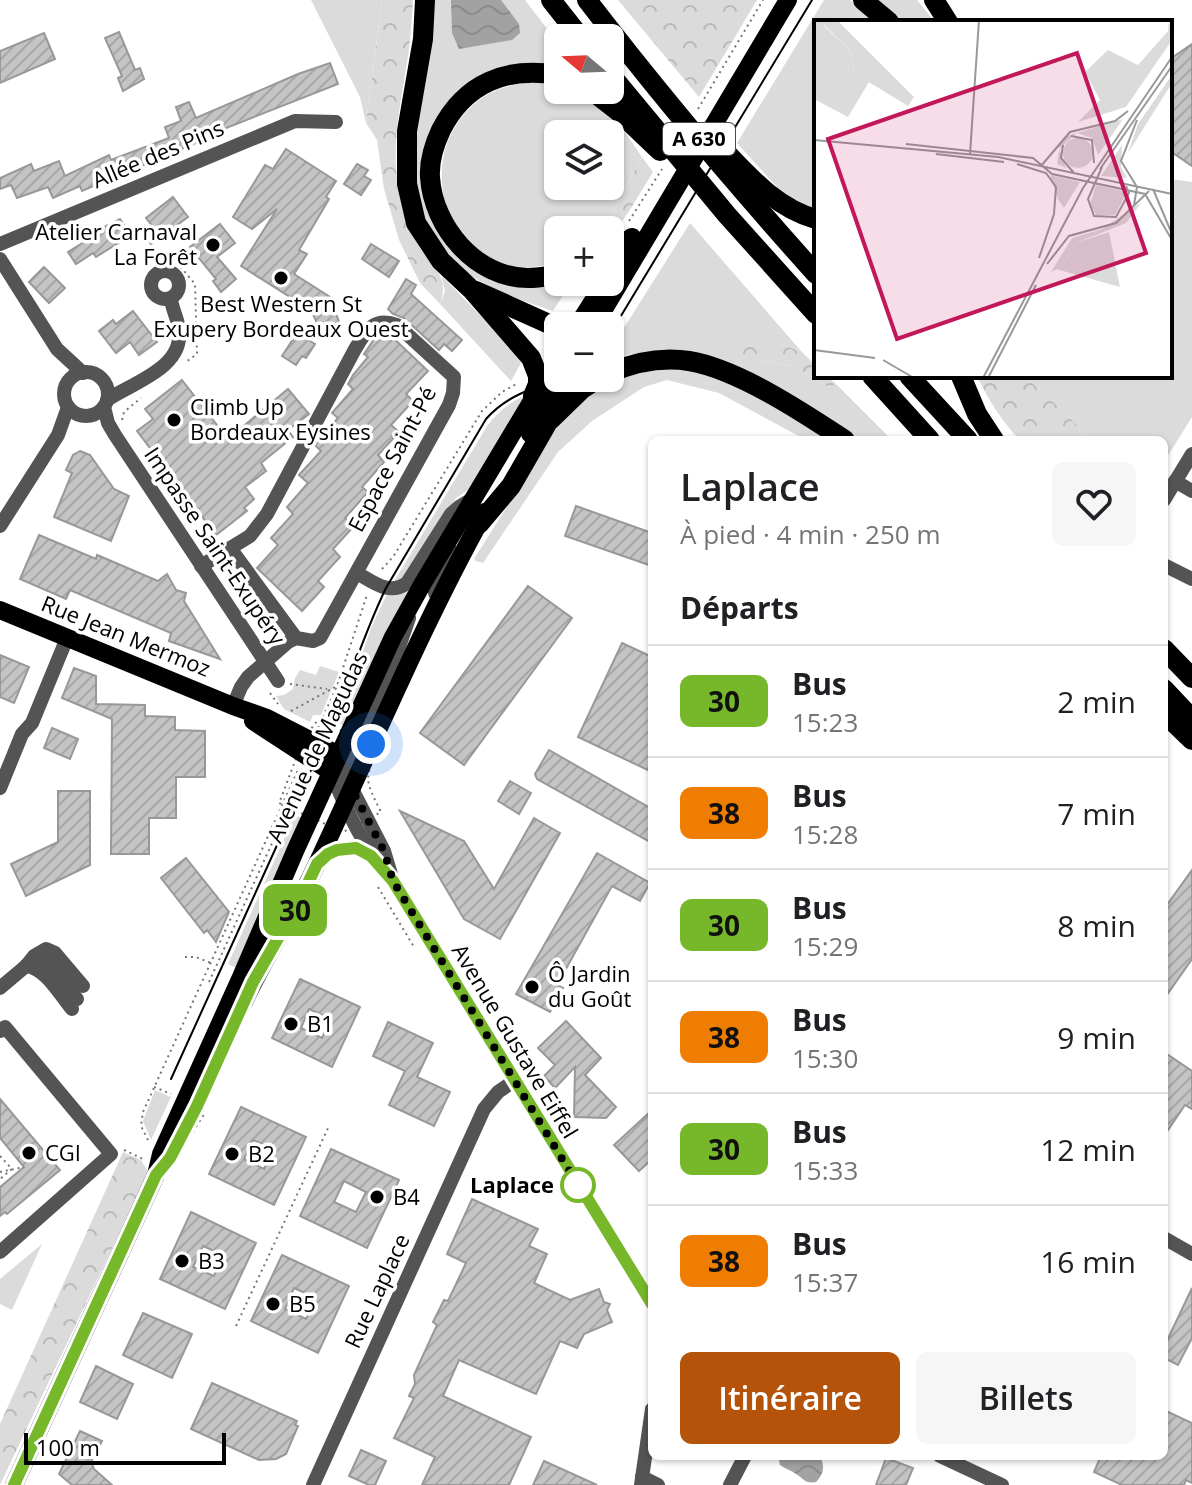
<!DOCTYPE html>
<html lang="fr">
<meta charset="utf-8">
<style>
:root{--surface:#fff;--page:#f6f6f6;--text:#202124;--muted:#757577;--line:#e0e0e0;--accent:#b45309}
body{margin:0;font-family:"Open Sans",sans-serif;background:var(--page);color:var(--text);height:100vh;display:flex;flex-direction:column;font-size:30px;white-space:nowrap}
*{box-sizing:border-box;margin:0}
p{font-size:26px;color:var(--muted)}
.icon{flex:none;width:44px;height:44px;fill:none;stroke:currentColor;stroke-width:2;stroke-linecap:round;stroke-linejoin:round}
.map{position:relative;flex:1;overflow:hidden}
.drawer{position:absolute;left:648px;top:436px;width:520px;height:1024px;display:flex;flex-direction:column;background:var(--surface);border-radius:12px;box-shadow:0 2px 6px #0004}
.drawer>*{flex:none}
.badge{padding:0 16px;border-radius:12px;font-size:28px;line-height:52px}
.needle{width:52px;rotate:289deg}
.controls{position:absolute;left:544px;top:24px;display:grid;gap:16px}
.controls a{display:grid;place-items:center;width:80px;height:80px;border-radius:12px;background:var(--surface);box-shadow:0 2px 6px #0004;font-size:40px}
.scale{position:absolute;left:24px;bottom:20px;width:202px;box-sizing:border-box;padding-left:8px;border:4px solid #000;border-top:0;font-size:22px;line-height:28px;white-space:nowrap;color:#000;-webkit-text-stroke:6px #fff;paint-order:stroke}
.you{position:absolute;width:40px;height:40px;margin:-20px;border:6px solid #fff;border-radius:50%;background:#1a73e8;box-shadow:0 0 0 12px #1a73e833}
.map>.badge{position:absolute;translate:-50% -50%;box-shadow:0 0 0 4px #fff}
h2{padding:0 32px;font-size:30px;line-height:72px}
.round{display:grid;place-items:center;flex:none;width:84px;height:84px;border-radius:12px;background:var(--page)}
.head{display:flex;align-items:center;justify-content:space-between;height:136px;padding:0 32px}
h1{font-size:38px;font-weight:600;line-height:60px}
.primary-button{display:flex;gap:16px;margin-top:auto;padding:16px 32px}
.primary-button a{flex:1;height:92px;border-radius:12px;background:var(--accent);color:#fff;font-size:32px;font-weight:600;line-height:92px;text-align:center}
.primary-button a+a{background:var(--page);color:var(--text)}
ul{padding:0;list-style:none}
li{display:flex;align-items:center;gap:24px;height:112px;padding:0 32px;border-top:2px solid var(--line)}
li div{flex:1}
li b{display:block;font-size:30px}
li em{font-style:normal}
li .badge{min-width:88px;font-weight:700;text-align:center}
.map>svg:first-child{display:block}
.green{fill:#dbdbdb;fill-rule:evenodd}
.forest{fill:url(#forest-crowns)}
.water{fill:url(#water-waves)}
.building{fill:url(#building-hatch);stroke:#989898;stroke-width:2;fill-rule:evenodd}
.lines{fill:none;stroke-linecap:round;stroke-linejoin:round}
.path{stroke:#767676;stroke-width:2;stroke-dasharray:2 4;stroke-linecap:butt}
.minor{stroke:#545454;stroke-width:14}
.major{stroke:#000;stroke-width:18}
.highway{stroke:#000;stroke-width:20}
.tram{stroke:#000;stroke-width:2}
.line-casing{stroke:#fff;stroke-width:18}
.line{stroke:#76b82a;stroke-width:12}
.walk{stroke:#000;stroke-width:8;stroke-dasharray:0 14.4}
.poi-dot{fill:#000;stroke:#fff;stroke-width:3}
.stop-dot{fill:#fff;stroke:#76b82a;stroke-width:4}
.labels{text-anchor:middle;stroke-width:7;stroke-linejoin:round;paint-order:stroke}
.shield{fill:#fff;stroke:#4c4c4c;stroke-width:2}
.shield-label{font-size:20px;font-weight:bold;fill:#000}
.street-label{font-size:22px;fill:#000;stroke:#fff}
.poi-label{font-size:22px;fill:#000;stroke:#fff;text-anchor:start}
.stop-label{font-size:22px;font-weight:bold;fill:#000;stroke:#fff;text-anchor:end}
.inset-road{fill:none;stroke:#999;stroke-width:2}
.view{fill:#c2185b;fill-opacity:0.15;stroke:#c2185b;stroke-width:4}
.inset-edge{fill:none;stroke:#000;stroke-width:4}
</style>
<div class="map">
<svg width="1192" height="1485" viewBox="0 0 1192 1485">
<defs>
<pattern id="forest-crowns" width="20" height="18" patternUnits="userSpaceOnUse" patternTransform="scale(2)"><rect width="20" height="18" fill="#dbdbdb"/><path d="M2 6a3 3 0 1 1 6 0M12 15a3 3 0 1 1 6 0" fill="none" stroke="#bababa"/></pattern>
<pattern id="water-waves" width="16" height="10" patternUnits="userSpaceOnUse" patternTransform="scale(2)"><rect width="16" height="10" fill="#a2a2a2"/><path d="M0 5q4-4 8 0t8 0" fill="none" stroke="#8a8a8a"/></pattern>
<pattern id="building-hatch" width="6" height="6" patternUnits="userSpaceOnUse" patternTransform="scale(2)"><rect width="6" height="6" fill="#c4c4c4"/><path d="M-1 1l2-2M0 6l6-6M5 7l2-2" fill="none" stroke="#a7a7a7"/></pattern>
</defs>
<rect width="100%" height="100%" fill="#fff"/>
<g class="green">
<polygon points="311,0 382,0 366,123 360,97"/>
<path d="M434,0H525L558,43V67L494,71L477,77L457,91L436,122V221L458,253L558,282H578L562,297L553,311C518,299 477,286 451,259C405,211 414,150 422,91C426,61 430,30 434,0Z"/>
<polygon points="824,0 850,0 878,22 816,22 816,208 799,204 787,198 737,143"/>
<polygon points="876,0 917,0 935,22 900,22"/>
<path d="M544,82L558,85V90C564,90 572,89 578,91C606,102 626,133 642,157L620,197L613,214L602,230H558V263C540,266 520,271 503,264C430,237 420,138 485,96C503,85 523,83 544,82ZM558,134H610V186H558Z"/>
<polygon points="1170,179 1192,182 1192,417 1164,462 1164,440 1090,440 1070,418 1025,376 1170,376"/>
<polygon points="690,223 801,351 772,342 740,367 653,351 627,355 610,363 610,350"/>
<polygon points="441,275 513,349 521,363 511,381 440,304 445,291"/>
<polygon points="762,360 792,366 829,387 836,384 892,440 859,440 755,375"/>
<path d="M653,369C663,369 674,368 684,370C738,378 785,413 830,440H806L719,393L667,380L644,387L592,421L558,452L483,563L476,561L474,559L563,418L587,398L618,379Z"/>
<path d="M525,396L471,488L456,498L407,576L392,585L487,426C498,412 509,402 525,396Z"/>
<polygon points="423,563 345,726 336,722 350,691 371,628 387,594"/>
<polygon points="320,666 339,672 321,715 313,715 310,722 284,709 276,696 284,695 293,689 295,678 300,670 316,675"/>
<polygon points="295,815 303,818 240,970 228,964"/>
<polygon points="155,1090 171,1097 151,1140 143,1121"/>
<polygon points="42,1244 12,1310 0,1304 0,1279"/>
</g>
<g class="forest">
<path d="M382,0H413C412,16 411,33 409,49C402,100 388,149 401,200C405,216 411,232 419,246C432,269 450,274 440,304L420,283L399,240L384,189L377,140L366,123Z"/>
<polygon points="618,0 757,0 699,97"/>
<polygon points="642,157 653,172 628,213 610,238 610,230 602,230 613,214 620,197"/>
<polygon points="772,342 801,351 816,366 816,376 827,376 836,384 829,387 792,366 762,360 755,375 740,367 735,358 746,343"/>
<path d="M977,376H1025L1070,418L1090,440H1020C1002,422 988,399 977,376Z"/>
<polygon points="123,1152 141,1160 148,1172 0,1485 0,1424"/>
</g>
<g class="water">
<polygon points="451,0 501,0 519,24 520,33 512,40 459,49 452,33"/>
<path d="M778,1456H820C825,1466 824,1474 816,1482C805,1484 804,1479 796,1474C791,1470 785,1469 780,1465Z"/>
</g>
<g class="building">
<polygon points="119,32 135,70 140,68 144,79 123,91 118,78 122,76 105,38"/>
<polygon points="44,33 55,59 0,83 0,51"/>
<polygon points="1192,44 1192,166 1170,151 1170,59"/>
<polygon points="330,63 338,84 221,130 222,132 82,191 80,186 53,198 48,187 17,198 11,185 0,189 0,178 31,164 34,171 59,161 65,176 109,155 111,160 169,138 165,127 181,121 176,107 189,102 196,118 298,74"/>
<polygon points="286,149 336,181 326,197 329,199 299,250 307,254 294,274 330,297 339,322 319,329 312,311 241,266 277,209 252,229 233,217 265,165 273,169"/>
<polygon points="357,164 368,170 364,176 371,180 361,195 344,184"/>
<polygon points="173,197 188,217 151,244 143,234 153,227 146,218"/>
<polygon points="120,219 131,235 96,257 93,253 76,264 68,252 103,230 102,228"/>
<polygon points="220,224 235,243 217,257 236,279 221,292 213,281 216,279 190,247"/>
<polygon points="371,244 399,261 389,277 362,259"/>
<polygon points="44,267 65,288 49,303 29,282"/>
<polygon points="406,279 416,285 411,294 462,340 452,351 444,344 439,350 404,318 393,314 388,309"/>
<polygon points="133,311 157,342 139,355 130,342 116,353 99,331 113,320 116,324"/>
<polygon points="297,333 315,344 306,358 302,356 296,365 282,356"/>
<polygon points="388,333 428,371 406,394 413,401 391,425 399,432 378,455 384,462 362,487 368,492 345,518 354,526 333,549 340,557 318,581 324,587 302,611 257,568 278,545 271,538 293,514 287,507 308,483 299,475 321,451 315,445 338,418 332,413 353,389 348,384 353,375 368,357 364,354 377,335"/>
<polygon points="182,380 228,439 288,389 309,414 288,430 293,437 261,463 266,471 245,487 254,499 244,508 247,511 216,535 137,431 153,419 145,409"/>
<polygon points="80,451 90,455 114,489 129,496 111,541 54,517 72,473 66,470 73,455"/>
<polygon points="576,506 652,533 652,566 565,536"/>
<polygon points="39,535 96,559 97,555 158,581 167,574 176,590 186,593 184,601 220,659 169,641 171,633 70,590 66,599 20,579"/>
<polygon points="528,586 572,618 464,765 420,733"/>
<polygon points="622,643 652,657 652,772 578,737"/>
<polygon points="0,655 29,667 14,703 0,697"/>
<polygon points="74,668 96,676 96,704 145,705 145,716 175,717 175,730 205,731 205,777 176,777 176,818 149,818 149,854 111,854 112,719 62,698"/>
<polygon points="52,728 78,739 70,759 44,748"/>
<polygon points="549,750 652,809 652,843 537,779 535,774"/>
<polygon points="510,781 531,793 519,814 498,801"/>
<polygon points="58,791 90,791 90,865 26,896 11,864 58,842"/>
<polygon points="400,811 464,841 494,889 534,818 560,833 500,939 464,919"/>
<polygon points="597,853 650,883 640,901 612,886 557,985 563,988 550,1012 516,994"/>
<polygon points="186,858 229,912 216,942 207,930 204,933 161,878"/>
<polygon points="1192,870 1192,959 1164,999 1164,909"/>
<path d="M300,979L360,1007L332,1067L272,1038ZM309,1009L331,1019L322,1038L301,1028Z"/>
<polygon points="566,1021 601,1058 585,1075 616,1107 606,1118 574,1117 575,1067 555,1088 544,1076 555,1065 538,1048"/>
<polygon points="388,1022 433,1043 417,1077 450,1092 434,1126 389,1105 405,1071 373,1056"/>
<polygon points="1164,1052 1192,1071 1192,1109 1185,1105 1164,1136"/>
<polygon points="0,1099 60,1170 7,1214 5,1212 0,1216 0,1187 24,1167 0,1138"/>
<path d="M241,1107L306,1137L274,1205L209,1174ZM253,1140L273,1149L264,1169L244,1159Z"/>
<polygon points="652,1110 652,1159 639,1171 614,1145"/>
<path d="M331,1149L399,1180L367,1248L300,1216ZM344,1181L366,1192L356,1212L334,1202Z"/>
<polygon points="472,1199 538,1229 529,1246 547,1254 534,1283 570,1300 599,1289 604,1302 610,1304 607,1310 612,1322 584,1334 577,1348 560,1341 536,1394 459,1360 443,1396 531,1437 509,1485 422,1485 435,1457 394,1438 414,1398 409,1396 415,1384 414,1375 437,1325 433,1322 444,1300 448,1301 466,1263 447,1254"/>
<path d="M191,1212L256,1243L225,1309L160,1279ZM203,1246L223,1255L214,1276L193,1267Z"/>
<path d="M282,1255L349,1286L318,1353L251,1321ZM294,1288L316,1298L306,1319L285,1309Z"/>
<polygon points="1192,1288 1192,1338 1178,1365 1164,1358 1164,1347"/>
<polygon points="143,1313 192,1334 172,1378 123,1355"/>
<polygon points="96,1366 133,1384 117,1419 80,1402"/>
<polygon points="212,1383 297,1421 295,1425 298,1426 286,1454 276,1459 259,1460 191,1429"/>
<polygon points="1164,1410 1192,1423 1192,1483 1186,1480 1184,1485 1122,1485 1094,1472 1101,1456 1164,1456"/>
<polygon points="80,1431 102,1441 91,1462 94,1469 112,1485 72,1485 59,1474"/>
<polygon points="361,1450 386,1461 375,1485 369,1485 349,1476"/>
<polygon points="886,1458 913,1468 906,1485 876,1485"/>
<polygon points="544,1461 597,1485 533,1485"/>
</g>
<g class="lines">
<g class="path">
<polyline points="698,109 763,0"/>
<polyline points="629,221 662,169"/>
<polyline points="169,253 195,284 197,354 186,362"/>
<polyline points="122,420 124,412 141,398"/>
<polyline points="382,569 393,557 482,411 502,392 518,383"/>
<polyline points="290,684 327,689"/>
<polyline points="270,693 278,704"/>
<polyline points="291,711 335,687"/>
<path d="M318,720L378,747C364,780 365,780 381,812L343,832L279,803C290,777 300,740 318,720Z"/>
<polyline points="318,728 337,686 367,595"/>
<polyline points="294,781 307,786"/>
<polyline points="378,887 414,947"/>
<polyline points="185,957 196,957 211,963"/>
<polyline points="209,982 288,808"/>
<polyline points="154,1087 171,1094"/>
<polyline points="148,1140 141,1126 143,1112 298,770"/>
<polyline points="183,1147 203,1116 204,1110 199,1107"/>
<polyline points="124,1150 143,1159"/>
<polyline points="0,1156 12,1169 0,1179"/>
<polyline points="0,1172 24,1167"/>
<polyline points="236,1326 329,1126"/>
</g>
<g class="minor">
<polyline points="0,244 295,121 336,122"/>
<polyline points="0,259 57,349 83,373"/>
<circle cx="165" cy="285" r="14"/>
<circle cx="86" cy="394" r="22"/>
<path d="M107,400C132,383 184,368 179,330C178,319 172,309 171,299"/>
<polyline points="104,407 108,423 115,435 278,681"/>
<polyline points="1175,481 1192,491"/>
<polyline points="1164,500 1192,454"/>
<polyline points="0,526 58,435 68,407"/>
<polyline points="1164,565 1192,579"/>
<path d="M201,566L250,536L267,514L354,351C365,332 373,316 397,325L454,377L453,393L449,405L320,638L313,641L296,638L230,548"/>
<path d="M357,573C373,582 389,596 407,583L451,514L459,507L472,499"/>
<path d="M440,598C438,597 436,595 435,593C431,583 447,560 451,551"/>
<polyline points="233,706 241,687 248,677 288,642 296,638"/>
<path d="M331,772C347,812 364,849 393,881L652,1304"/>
<polyline points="351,787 384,851 393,881"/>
<polyline points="0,788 22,734 32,723 67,638"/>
<polyline points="344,796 346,772 391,670 409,618"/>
<path d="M318,864C334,848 349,841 370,855"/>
<polyline points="26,966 38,961 47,963 77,999"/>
<path d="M26,966C46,968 60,995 72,1009"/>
<polyline points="0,988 26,966 34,956 46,949 55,953 83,986"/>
<polyline points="0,1031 5,1027 111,1154 0,1252"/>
<polyline points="1164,1238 1192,1254"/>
<polyline points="940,1456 1002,1485"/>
<polyline points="642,1477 658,1485"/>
<polyline points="313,1485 484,1109 498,1092 514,1081"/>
<polyline points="641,1485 652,1409"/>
<polyline points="730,1485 745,1456"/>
</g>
<g class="major">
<polyline points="610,274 630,242"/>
<polyline points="577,326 605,282"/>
<polyline points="594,326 788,0"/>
<polyline points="530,434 563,378"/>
<polyline points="0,610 233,706 267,718 339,755"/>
<polyline points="253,721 331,772"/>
<path d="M244,1002C265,956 294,914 315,868C371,749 421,627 485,512"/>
<polyline points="14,1485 156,1175 161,1154 241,977 296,849 393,637 423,583 558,357"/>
</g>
<g class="highway">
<polyline points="425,0 423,39 407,131 407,184 416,223 441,261 472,290 531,358 538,376 538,384 533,396"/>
<polyline points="551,0 581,38"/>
<path d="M587,0C660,95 736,185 816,274"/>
<polyline points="863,0 889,22"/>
<polyline points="934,0 948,22"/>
<polyline points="610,74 727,215 816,314"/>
<path d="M558,75C507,66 465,83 441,130C434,145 429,161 430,177C433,227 476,278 528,278C538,278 548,276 558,275"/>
<polyline points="591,90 618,111 660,151"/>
<path d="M719,145C747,174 775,208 816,219"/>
<polyline points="610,255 632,238"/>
<polyline points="476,291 558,328"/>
<polyline points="594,326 594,325"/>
<path d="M610,373C635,362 662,357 689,361C738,369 804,413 845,440"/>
<polyline points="872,376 930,440"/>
<polyline points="909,376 968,440"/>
<polyline points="961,376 977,414 994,440"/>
<polyline points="479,524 511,486 548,422 582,389 599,378"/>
<polyline points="1164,649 1192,678"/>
<polyline points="1164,689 1192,719"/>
<polyline points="1164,713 1192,740"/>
</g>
<g class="tram">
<polyline points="610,334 812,0"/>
<path d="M171,1079C221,968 272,857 322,746C346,694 361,639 386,588L486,419C508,394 536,387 567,378"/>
</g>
</g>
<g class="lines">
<defs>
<polyline id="line" points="14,1485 156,1175 170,1158 197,1106 253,982 301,898 317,864 328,854 337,850 356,848 371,856 393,881 652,1304"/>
</defs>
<use href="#line" class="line-casing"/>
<use href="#line" class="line"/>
<polyline class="walk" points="371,744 351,787 384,851 393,881 578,1185"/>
</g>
<g class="poi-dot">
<circle cx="213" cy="245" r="8"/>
<circle cx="281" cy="278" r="8"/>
<circle cx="174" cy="420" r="8"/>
<circle cx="532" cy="987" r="8"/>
<circle cx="291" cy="1024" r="8"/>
<circle cx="29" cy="1153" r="8"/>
<circle cx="232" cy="1154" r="8"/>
<circle cx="377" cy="1197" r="8"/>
<circle cx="182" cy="1261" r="8"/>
<circle cx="273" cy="1304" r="8"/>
</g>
<circle class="stop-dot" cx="578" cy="1185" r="16"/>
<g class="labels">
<rect class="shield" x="663" y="123" width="72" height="32" rx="6"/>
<g class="shield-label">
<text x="699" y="146">A 630</text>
</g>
<g class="street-label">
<text transform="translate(158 154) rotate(-23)" y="8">Allée des Pins</text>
<text transform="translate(392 459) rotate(-62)" y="8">Espace Saint-Pé</text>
<text transform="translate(215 546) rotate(56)" y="8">Impasse Saint-Exupéry</text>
<text transform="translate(126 636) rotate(22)" y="8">Rue Jean Mermoz</text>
<text transform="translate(317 747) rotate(-65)" y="8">Avenue de Magudas</text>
<text transform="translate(515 1041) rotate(59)" y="8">Avenue Gustave Eiffel</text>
<text transform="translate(377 1291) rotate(-65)" y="8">Rue Laplace</text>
</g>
<g class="poi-label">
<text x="197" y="240" text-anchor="end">Atelier Carnaval<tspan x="197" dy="25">La Forêt</tspan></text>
<text x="281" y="312" text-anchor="middle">Best Western St<tspan x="281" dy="25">Exupery Bordeaux Ouest</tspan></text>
<text x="190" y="415">Climb Up<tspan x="190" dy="25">Bordeaux Eysines</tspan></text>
<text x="548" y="982">Ô Jardin<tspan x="548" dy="25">du Goût</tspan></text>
<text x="307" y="1032">B1</text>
<text x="45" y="1161">CGI</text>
<text x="248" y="1162">B2</text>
<text x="393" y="1205">B4</text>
<text x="198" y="1269">B3</text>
<text x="289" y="1312">B5</text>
</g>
<g class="stop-label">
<text x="554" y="1193">Laplace</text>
</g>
</g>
<g transform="translate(814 20)">
<rect width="358" height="358" fill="#fff"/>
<path d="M355,0L358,20L312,87L264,102L286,80L271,52L294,30L324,45L354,11ZM9,5L37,31L40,53L55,62L34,97L0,79V15ZM309,99L284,135L278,118L263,113L245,129L252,148L243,144L246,124L253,116ZM249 133a15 15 0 1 1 30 0a15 15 0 1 1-30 0ZM236,155L266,162L250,188L244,179ZM282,165L313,172L301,195H282L276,184ZM295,212L306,267L242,249L249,246L262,223Z" fill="#dbdbdb"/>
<path d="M0,0H23L100,77L94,86L40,53L37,31L10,5L0,15ZM358,55V63L314,133L324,104ZM308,125L307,147L313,158L287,156ZM328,182L312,203L262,223L249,246L237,252L258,218L288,209Z" fill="#dbdbdb"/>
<path class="inset-road" d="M257,116L278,120L280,143M0,120L184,137L358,174M92,124L219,138L238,154L331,174L358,220M249,125L247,138L260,153M122,134L190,142M156,134L165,0M203,144L232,153L242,167L240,194L225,238M227,146L256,112L301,101L314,91M288,147L274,179L280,196L302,197L315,173L312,166M286,149L358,46M339,169L358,214M320,185L323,167L307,141L323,100M233,244L255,216L302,203L335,171M0,330L61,338M69,340L100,358M169,358L269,168L358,37M174,358L222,265"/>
<path class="view" d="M263,33L332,233L83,319L14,119Z"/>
<rect width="358" height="358" class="inset-edge"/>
</g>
</svg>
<div class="controls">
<a><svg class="needle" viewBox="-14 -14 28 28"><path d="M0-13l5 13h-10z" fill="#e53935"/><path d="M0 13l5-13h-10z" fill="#757577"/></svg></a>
<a><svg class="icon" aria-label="layers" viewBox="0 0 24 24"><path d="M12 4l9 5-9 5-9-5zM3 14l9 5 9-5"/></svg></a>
<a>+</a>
<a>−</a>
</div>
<div class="scale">100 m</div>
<div class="you" style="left:371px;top:744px"></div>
<b class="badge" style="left:295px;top:910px;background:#76b82a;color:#111">30</b>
<section class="drawer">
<div class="head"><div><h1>Laplace</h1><p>À pied · 4 min · 250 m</p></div><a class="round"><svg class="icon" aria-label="heart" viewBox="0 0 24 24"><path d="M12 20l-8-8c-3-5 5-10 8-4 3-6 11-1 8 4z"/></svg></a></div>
<h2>Départs</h2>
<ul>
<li><span class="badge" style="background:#76b82a;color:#111">30</span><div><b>Bus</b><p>15:23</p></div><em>2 min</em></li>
<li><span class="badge" style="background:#ee7d01;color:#111">38</span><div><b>Bus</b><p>15:28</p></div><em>7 min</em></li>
<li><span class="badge" style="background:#76b82a;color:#111">30</span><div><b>Bus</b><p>15:29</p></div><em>8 min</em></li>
<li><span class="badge" style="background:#ee7d01;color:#111">38</span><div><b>Bus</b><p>15:30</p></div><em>9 min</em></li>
<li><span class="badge" style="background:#76b82a;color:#111">30</span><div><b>Bus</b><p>15:33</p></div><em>12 min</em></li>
<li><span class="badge" style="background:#ee7d01;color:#111">38</span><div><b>Bus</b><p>15:37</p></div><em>16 min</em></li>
</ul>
<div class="primary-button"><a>Itinéraire</a><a>Billets</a></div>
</section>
</div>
